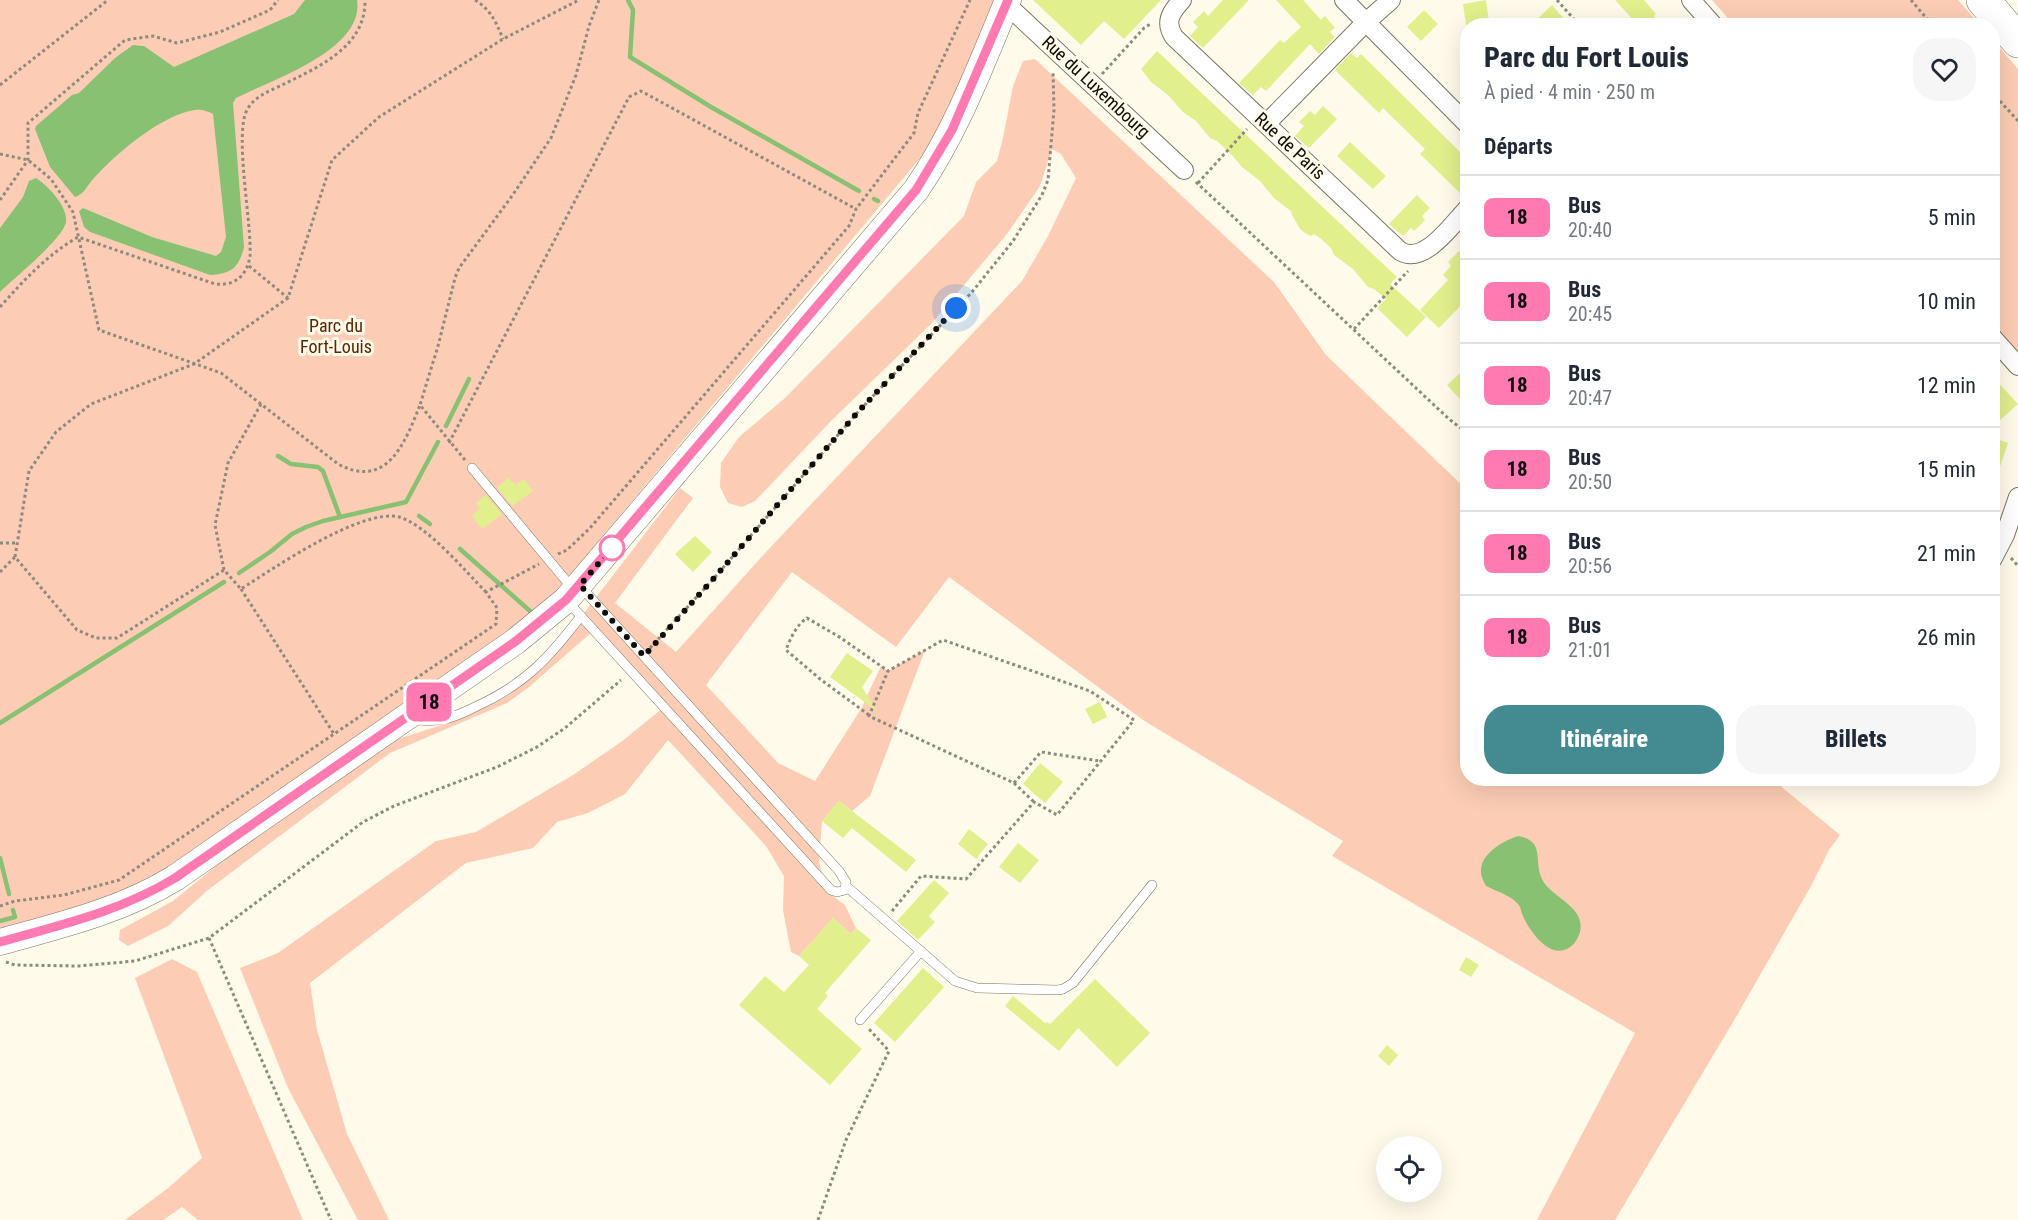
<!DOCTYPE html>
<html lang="fr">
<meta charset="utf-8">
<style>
:root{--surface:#fff;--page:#f6f6f7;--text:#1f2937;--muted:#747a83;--line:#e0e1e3;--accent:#438a91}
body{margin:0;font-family:"Roboto Condensed",sans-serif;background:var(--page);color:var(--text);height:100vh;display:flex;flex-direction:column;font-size:22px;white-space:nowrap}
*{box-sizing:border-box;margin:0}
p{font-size:20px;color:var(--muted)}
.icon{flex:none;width:33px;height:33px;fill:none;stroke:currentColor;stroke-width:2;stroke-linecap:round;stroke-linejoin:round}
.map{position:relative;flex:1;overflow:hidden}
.drawer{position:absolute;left:1460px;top:18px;width:540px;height:768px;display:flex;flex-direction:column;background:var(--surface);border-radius:24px;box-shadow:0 6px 24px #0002}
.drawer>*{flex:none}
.badge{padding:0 12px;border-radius:9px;font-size:21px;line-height:39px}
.buttons{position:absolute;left:1376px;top:1136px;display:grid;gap:12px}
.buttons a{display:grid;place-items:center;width:66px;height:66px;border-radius:50%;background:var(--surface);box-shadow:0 6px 24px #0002;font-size:30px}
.you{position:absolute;width:30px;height:30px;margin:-15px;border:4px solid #fff;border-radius:50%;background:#1a73e8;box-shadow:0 0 0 9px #1a73e833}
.map>.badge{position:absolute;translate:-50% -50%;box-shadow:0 0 0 3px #fff}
h2{padding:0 24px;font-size:22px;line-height:54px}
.round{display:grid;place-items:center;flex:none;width:63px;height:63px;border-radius:24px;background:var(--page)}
.head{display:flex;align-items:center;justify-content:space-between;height:102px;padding:0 24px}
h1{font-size:28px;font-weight:800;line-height:45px}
.cta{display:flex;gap:12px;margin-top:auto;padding:12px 24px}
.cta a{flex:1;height:69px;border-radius:24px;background:var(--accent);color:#fff;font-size:24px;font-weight:800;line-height:69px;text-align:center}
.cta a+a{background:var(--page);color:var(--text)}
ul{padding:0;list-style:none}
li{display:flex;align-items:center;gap:18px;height:84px;padding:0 24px;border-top:2px solid var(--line)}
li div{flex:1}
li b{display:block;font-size:22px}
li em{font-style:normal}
li .badge{min-width:66px;font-weight:700;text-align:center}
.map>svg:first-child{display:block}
.green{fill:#fccdb4}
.water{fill:#89c173}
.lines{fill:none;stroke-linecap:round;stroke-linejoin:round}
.stream{stroke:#89c173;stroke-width:4.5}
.building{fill:#e1ef8d}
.lane-casing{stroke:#7a7564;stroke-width:10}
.street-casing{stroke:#7a7564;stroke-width:20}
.secondary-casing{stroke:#7a7564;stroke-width:27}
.highway-casing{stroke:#7a7564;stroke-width:34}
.path{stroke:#8e8a7f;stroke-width:3;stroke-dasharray:3 3;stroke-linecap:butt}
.lane{stroke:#fff;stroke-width:9}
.street{stroke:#fff;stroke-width:18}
.secondary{stroke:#fff;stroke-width:26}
.highway{stroke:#fff;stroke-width:33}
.line-casing{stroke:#fff;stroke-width:14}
.line{stroke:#ff7ab1;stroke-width:9}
.walk{stroke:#0f0d07;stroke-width:6;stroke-dasharray:0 10.8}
.stop-dot{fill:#fff;stroke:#ff7ab1;stroke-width:3}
.labels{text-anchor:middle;stroke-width:6;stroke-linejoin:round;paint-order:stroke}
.street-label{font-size:18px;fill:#0f0d07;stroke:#fffaea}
.park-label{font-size:18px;fill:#5a2500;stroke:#fffaea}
</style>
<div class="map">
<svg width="2018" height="1220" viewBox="0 0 2018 1220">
<rect width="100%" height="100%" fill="#fffaea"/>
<g class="green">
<polygon points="0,0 996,0 932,144 555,593 515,628 161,874 92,904 0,928"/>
<polygon points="1712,0 1958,0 1980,25 1734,25"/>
<polygon points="1992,39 2018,69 2018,354 1992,324"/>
<polygon points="1035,59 1274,282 1326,355 1467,490 1467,778 1772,779 1840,835 1829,850 1811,886 1736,1017 1615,1220 1537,1220 1635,1033 1332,856 1343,841 1143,720 949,577 896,647 792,572 706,685 778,763 815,781 861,709 881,666 888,671 925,650 870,796 852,811 839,801 822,821 819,862 826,891 845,905 856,928 851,934 833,918 799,956 791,952 783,910 784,876 766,846 668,740 625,794 588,813 557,822 533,848 466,863 310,983 317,1030 347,1134 389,1220 358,1220 288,1088 240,968 278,953 436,841 476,832 573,775 621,742 663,708 593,631 529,687 507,703 390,753 208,890 168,926 128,946 119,940 120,930 173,901 216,866 364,756 401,738 451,722 486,707 510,694 538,673 680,488 693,498 615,603 676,652 766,552 1022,281 1048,236 1076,178 1061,154 1052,149 1040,186 1007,234 932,323 832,420 755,501 742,507 728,503 720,487 721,463 739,437 784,399 964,216 976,182 997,161 1003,138 1013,86 1023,61"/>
<polygon points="172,959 197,972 303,1220 198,1220 182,1207 163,1220 125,1220 167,1189 202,1158 135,978"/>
</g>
<g class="water">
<path d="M305,0H357C365,50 271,80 236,98L233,103L244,247C239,268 231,274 210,275L90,232L84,227L79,211L83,208L152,237L216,256L221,252L226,237L213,114C207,111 201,109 195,110C161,115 117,153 94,178C88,184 84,195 75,197L50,167L35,129L36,126L72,95L79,93L115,58L133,45L144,46L174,67L294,14Z"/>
<path d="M36,178C48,186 68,206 66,222C63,239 14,278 0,292V228L23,197L29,181Z"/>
<path d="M1518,836C1546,841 1533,860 1542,879C1551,898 1586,906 1580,932C1578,938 1575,944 1570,947C1551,961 1530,932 1523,916C1521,912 1521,907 1518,904C1510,895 1496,891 1486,886C1484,882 1481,877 1481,872C1480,854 1503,841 1518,836Z"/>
</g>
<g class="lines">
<g class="stream">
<polyline points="628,0 633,10 630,57 711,107 859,191"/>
<polyline points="874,199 878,201"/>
<polyline points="446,426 469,379"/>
<polyline points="278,456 291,464 318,467 323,471 340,517"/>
<polyline points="419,516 430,524"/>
<polyline points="460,549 530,611"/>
<polyline points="239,573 270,552 292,534 306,527 323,521 406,502 438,442"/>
<polyline points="0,723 224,582"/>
<polyline points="0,858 9,894"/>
<polyline points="0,921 15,917 13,910"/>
</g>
</g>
<g class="building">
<polygon points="1033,0 1161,0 1124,39 1104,21 1081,45"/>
<polygon points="1223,0 1249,0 1203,48 1190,36 1198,27 1193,22 1204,11 1208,16"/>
<polygon points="1276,0 1303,0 1321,20 1325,16 1335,28 1330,32 1335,37 1319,54 1310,44 1266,91 1261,87 1253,95 1239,83 1280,40 1284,43 1301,27"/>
<polygon points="1486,0 1489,22 1466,25 1463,4"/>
<polygon points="1615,0 1644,0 1656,14 1654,16 1662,26 1639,26"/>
<polygon points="1552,5 1570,26 1530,26"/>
<polygon points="1424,10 1438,24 1421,41 1407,27"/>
<polygon points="1157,51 1397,277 1390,284 1426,317 1407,337 1377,308 1386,299 1374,289 1368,287 1353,269 1334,255 1331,248 1320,238 1314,234 1311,236 1305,233 1300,229 1291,213 1292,212 1274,198 1260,181 1242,167 1232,155 1217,141 1210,138 1196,121 1183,112 1168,95 1151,82 1141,69"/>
<polygon points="1351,53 1357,58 1361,54 1467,159 1467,198 1465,198 1420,154 1425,149 1383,108 1379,113 1335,70"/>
<polygon points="1323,106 1337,119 1309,148 1295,136 1304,126 1299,122 1310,111 1315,115"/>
<polygon points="1350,142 1386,176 1373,189 1337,156"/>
<polygon points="1417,195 1430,208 1422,216 1425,220 1414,231 1411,228 1403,236 1389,224"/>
<polygon points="1459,251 1467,259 1467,299 1439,328 1420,310 1448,280 1443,275 1451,266 1448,262"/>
<polygon points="1467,367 1467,407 1447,385"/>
<polygon points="1992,376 2018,404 1999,421 1992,413"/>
<polygon points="1992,437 2008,443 1994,484 1992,484"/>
<polygon points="509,478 515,485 524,479 533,491 512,506 497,487"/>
<polygon points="486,495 502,514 482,529 472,515 480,509 476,503"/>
<polygon points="695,536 712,552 693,572 675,554"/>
<polygon points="847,653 873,671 862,687 877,711 830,677"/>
<polygon points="1100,702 1107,717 1093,724 1085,709"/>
<polygon points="1040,763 1063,782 1045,803 1023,784"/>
<polygon points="839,801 916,860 906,872 852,828 843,838 822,821"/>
<polygon points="969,829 988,844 976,859 958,844"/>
<polygon points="1018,843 1039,860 1020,883 999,867"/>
<polygon points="934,880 949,893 929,916 935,922 918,940 897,921"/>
<polygon points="833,918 851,934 856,928 871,940 825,993 828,996 817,1009 862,1049 830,1085 739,1005 765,976 784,992 809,965 799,956"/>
<polygon points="1466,957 1479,965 1471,977 1459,970"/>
<polygon points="923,968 944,987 895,1042 874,1023"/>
<polygon points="1095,979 1150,1033 1117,1067 1078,1028 1059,1051 1005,1006 1013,996 1045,1023 1047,1022 1050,1024"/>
<polygon points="1387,1045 1398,1055 1389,1066 1378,1056"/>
</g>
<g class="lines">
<defs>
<g id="lane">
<polyline points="472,468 573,589"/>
<polyline points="568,602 831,890 837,892 845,890 846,882 839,871 580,586"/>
<path d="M414,720C422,720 430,721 438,720C451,719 465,712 477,706C525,684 549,658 581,616"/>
<polyline points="846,886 955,981 977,988 1058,990 1063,989 1073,983 1152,885"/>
<polyline points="860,1020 921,951"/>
</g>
<g id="street">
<path d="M1182,0C1171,12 1164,22 1174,37L1400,251C1424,266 1452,224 1467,209"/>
<polyline points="1344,0 1467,124"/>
<polyline points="1691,0 1714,26"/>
<polyline points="1006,4 1184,170"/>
<polyline points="1267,123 1365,23 1391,0"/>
<polyline points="1992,337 2018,366"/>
<polyline points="1992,560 2005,535 2018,497"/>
</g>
<path id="secondary" d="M0,942C61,925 121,911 175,878L516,641L566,600L916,190C956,132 981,65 1008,0"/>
<polyline id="highway" points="1983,0 2018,41"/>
</defs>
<use href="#lane" class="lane-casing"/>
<use href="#street" class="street-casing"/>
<use href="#secondary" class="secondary-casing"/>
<use href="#highway" class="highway-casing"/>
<g class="path">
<path d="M475,0C491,10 496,22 503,39"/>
<polyline points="1557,0 1580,26"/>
<polyline points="1911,0 1933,26"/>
<polyline points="1102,74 1144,28 1152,23"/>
<polyline points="0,85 108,0"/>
<polyline points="1992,92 2018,121"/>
<path d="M0,154L28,160L51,179L73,212L99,330L221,373L338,464C387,490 405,443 420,405"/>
<polyline points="1196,182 1449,419 1467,433"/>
<polyline points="1198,183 1247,129"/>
<polyline points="0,200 28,160 28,123 125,40 153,36 177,43 220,32 270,10 278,0"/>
<polyline points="249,266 288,298"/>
<path d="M0,307C24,280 47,255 78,237L215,284C235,286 247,276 250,256C252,224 234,134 247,110C254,97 267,92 280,86C316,68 366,48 365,0"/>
<polyline points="1354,329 1408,271"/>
<polyline points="449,443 629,97 641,91 856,209"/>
<polyline points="465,460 420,405 438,346 455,278 459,268 512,196 551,138 576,75 589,26 599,0"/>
<polyline points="0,543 16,543"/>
<polyline points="558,554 567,550 590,528 849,226 856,209 914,133 918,113 970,0"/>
<polyline points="2011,558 2018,566"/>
<polyline points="224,570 215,525 228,463 261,404"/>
<polyline points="0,572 15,557"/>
<polyline points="241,589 334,734"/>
<path d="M486,592C465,571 427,525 399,517C361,508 274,568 241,589L224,570L117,638H96L77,630L15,557L29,471L56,432L91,404L194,364L288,298L332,160L379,117L503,39L579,0"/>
<polyline points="650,648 715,577 857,413 972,292 1013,241 1042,195 1048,180 1054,110 1053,71"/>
<path d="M869,715L820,679L786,650C790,639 797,624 807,618L841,638L888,671"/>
<polyline points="1014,783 1041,752 1100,761"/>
<polyline points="0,906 15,901 64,895 119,880 496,624 497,608 486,592 539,564"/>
<polyline points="892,911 921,876 966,879 1034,802 1057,815 1134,720 1090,691 943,640 888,671 869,716 1014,783 1034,802"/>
<polyline points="209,938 331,1220"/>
<polyline points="6,962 15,965 79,966 135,961 209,938 363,822 394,806 497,767 537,747 565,728 621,680"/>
<polyline points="818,1220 846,1140 889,1051 868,1028"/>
</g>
<use href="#lane" class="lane"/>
<use href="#street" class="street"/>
<use href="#secondary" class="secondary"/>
<use href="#highway" class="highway"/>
</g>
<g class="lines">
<defs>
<path id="line" d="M0,942C61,925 121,911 175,878L516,641L566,600L916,190L952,130L1008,0"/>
</defs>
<use href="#line" class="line-casing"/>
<use href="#line" class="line"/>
<polyline class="walk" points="612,548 580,585 644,656 715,577 857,413 956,308"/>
</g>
<circle class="stop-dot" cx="612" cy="548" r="12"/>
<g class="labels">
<g class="street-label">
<text transform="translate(1096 87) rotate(43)" y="6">Rue du Luxembourg</text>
<text transform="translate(1290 146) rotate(43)" y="6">Rue de Paris</text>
</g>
<g class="park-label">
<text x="336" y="332">Parc du<tspan x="336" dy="21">Fort-Louis</tspan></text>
</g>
</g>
</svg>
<div class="buttons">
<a><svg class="icon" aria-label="locate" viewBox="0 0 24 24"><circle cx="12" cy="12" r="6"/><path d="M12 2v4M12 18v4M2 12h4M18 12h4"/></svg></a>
</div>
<div class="you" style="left:956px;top:308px"></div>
<b class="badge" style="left:429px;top:702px;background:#ff7ab1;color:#111">18</b>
<section class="drawer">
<div class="head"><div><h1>Parc du Fort Louis</h1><p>À pied · 4 min · 250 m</p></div><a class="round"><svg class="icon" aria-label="heart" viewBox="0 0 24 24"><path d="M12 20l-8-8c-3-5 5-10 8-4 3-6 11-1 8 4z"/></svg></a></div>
<h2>Départs</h2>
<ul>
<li><span class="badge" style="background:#ff7ab1;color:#111">18</span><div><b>Bus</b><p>20:40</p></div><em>5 min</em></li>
<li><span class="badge" style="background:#ff7ab1;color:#111">18</span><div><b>Bus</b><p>20:45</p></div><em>10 min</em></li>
<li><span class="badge" style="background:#ff7ab1;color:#111">18</span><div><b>Bus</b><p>20:47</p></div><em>12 min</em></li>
<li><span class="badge" style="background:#ff7ab1;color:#111">18</span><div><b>Bus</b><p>20:50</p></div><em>15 min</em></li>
<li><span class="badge" style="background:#ff7ab1;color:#111">18</span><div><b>Bus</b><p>20:56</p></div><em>21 min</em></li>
<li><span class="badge" style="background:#ff7ab1;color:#111">18</span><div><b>Bus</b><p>21:01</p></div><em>26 min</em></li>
</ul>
<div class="cta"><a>Itinéraire</a><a>Billets</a></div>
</section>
</div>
